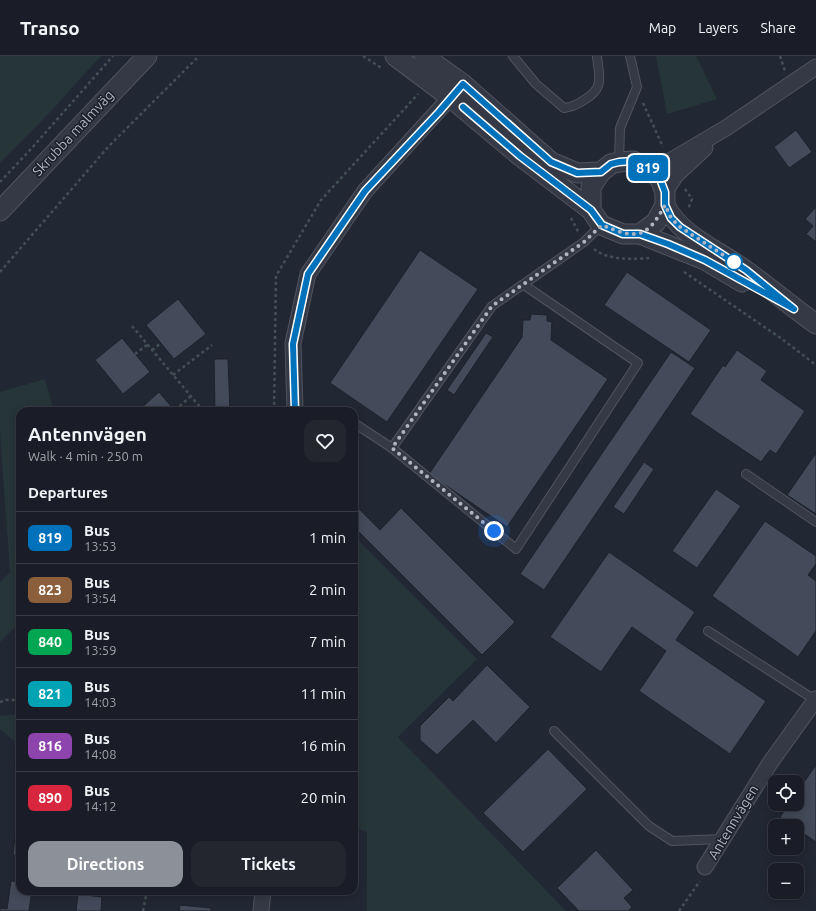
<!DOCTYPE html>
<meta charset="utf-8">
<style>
:root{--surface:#1a1d27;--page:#23262f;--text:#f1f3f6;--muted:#9fa2a7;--line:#383b44;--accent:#8c9099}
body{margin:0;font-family:Ubuntu,sans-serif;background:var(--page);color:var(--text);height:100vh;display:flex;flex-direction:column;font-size:15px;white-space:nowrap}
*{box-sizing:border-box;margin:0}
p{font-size:13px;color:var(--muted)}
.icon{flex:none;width:22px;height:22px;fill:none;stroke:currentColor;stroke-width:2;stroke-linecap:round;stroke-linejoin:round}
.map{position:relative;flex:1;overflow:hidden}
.drawer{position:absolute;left:16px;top:351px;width:342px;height:488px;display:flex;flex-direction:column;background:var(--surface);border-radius:12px;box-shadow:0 2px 10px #0003,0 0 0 1px var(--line)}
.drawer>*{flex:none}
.badge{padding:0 8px;border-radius:6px;font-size:14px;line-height:26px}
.controls{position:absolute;left:768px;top:719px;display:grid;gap:8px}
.controls a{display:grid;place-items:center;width:36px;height:36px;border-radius:8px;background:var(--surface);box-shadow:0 2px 10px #0003,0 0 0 1px var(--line);font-size:20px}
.you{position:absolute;width:20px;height:20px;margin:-10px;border:3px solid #fff;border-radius:50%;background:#1a73e8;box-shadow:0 0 0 6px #1a73e833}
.map>.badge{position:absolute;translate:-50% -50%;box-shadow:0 0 0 2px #fff}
h2{padding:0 12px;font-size:15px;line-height:36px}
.round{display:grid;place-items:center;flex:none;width:42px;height:42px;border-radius:12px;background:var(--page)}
.headline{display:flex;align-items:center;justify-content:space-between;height:68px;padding:0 12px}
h1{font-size:19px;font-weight:600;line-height:30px}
.button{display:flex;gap:8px;margin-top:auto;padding:8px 12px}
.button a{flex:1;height:46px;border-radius:12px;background:var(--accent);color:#fff;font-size:16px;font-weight:600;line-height:46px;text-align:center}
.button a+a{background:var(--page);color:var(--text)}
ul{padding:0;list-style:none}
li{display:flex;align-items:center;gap:12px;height:52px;padding:0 12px;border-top:1px solid var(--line)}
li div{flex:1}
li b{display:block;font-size:15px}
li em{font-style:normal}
li .badge{min-width:44px;font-weight:700;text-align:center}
header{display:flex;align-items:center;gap:24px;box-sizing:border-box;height:56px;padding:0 20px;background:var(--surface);border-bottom:1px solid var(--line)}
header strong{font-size:19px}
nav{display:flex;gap:22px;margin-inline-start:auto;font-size:14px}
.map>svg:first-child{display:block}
.green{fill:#263538}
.building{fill:#434a59;stroke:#1c212b}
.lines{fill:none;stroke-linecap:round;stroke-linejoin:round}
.service-casing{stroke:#4f5460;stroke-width:10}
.minor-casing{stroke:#4f5460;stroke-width:17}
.tertiary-casing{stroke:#4f5460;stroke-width:21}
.path{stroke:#435055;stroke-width:2.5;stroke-dasharray:3 3;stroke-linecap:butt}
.service{stroke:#353945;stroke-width:8}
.minor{stroke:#353945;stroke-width:15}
.tertiary{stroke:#353945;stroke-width:19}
.line-casing{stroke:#fff;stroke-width:9}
.line{stroke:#0072bc;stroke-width:6}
.walk{stroke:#afb4c2;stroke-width:4;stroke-dasharray:0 7.2}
.stop-dot{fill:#fff;stroke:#0072bc;stroke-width:2}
.labels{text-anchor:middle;stroke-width:3;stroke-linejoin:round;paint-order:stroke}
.street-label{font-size:14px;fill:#afb4c2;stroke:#1a1f29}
</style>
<header>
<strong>Transo</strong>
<nav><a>Map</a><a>Layers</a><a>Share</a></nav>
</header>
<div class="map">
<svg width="816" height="855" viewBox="0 0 816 855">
<rect width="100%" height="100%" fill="#222734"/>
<g class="green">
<polygon points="0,0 101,0 50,56 0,107"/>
<polygon points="656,0 696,0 717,43 667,58"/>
<polygon points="45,323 54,355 20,355 20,566 0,586 0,526 10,516 0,375 0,336"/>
<polygon points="354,480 477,603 398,681 566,855 367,855 367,775 354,773"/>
<polygon points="20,658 20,686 15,686 0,673 0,660"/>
</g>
<g class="building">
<polygon points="796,74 812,96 789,112 774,91"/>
<polygon points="816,151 816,186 806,178 813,170 805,163"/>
<polygon points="420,194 478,233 387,366 330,327"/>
<polygon points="627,216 711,274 689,306 604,249"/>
<polygon points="178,243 206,278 174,303 146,269"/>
<polygon points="531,258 547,259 547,265 552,266 551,284 608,323 507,471 429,418 522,281 523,264 530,264"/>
<polygon points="486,277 493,281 454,339 447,334"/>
<polygon points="122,282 150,316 123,338 95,304"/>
<polygon points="737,294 767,315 761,324 805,355 776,398 770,394 761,406 690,358 723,309 725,311"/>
<polygon points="671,296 695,312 544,534 520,518"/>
<polygon points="214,303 228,303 230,355 215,355"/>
<polygon points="159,336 175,355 138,355"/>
<polygon points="816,397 816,458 787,439"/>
<polygon points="644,406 654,413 624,458 613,451"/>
<polygon points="716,433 741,450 697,512 672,495"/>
<polygon points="354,448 380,474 401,452 515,566 482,599 354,471"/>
<polygon points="765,465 816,500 816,508 808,519 816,525 816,575 798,601 712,540"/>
<polygon points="609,496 695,556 676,584 766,645 730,698 639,635 666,595 632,571 601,616 550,581"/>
<polygon points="487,609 530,651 496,687 473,664 437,699 420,684 420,670 449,641 453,645"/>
<polygon points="548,693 587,733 523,796 483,757"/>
<polygon points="15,706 20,706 20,721 16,722"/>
<polygon points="816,709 816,786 797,773 797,770 793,770 780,761 789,748 797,748 797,736"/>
<polygon points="16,771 20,772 20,800 13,799"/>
<polygon points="596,794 633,834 624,842 632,851 628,855 579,855 557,832"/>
<polygon points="11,825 20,826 20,835 32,835 29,855 0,855 0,852 7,853"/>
<polygon points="78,838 102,841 101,855 76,855"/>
<polygon points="180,849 211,852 211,855 179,855"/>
</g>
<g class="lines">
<defs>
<g id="service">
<path d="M513,0L536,28L564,52C572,51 577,49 584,44C605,32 599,21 597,0"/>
<polyline points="619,106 620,72 637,31 630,0"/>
<polyline points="354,367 392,392 516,493 638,307 524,229"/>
<polyline points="392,392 492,250 584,186 601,169"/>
<polyline points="746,418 816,466"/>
<polyline points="708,575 815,644"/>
<polyline points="554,675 649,770 672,785 723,783"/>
</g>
<g id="minor">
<polyline points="653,115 726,72 816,11"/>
<polyline points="665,136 676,119 705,92"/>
<polyline points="295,355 293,287 308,218 365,135 458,33"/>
<polyline points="705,811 770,707 816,643"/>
<polyline points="261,855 263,835"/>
</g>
<g id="tertiary">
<polyline points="395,0 451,42 520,100 591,154 601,169 623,178 640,178 656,166 665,149 665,136 660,123 647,111 633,105 619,106 611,108 601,116 591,131 591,154"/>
<polyline points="424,0 463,28 551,106 577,117 601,116"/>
<path d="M665,149C680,180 718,194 745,214C769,231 792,251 816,268"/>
<polyline points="0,155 147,0"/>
<polyline points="640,178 705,204 742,226"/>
</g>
</defs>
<use href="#service" class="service-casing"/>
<use href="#minor" class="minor-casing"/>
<use href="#tertiary" class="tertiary-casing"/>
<g class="path">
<polyline points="363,0 383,13"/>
<polyline points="780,0 785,15"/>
<polyline points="643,47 663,91"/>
<polyline points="0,126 31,93 113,0"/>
<polyline points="685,133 692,143 688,153"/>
<polyline points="571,162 579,177"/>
<path d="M594,193C609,205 633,203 651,202"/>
<polyline points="0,216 108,91 199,0"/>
<polyline points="684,216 782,283 816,309"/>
<polyline points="132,270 200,351 200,355"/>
<polyline points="152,294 161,287"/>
<polyline points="135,298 147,289"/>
<polyline points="173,319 212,289"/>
<polyline points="175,354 191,340"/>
<polyline points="274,355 276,220 321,144 418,38"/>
<polyline points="0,646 6,644 20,644"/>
<polyline points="143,855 147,835"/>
<polyline points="679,855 700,825"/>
</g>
<use href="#service" class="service"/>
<use href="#minor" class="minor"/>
<use href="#tertiary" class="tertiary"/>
</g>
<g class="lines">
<defs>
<polyline id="line" points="295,355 293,288 308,218 365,135 439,56 463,28 551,106 577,117 601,116 611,108 619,106 633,105 647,110 660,123 665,136 665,149 671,162 680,171 746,214 794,253 705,204 668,188 640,178 623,178 602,169 591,154 520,100 463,51"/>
</defs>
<use href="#line" class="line-casing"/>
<use href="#line" class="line"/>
<path class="walk" d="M494,475L392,392L492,250L584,186L602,169C636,183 646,184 665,149L671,162L680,171L734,206"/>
</g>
<circle class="stop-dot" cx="734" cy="206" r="8"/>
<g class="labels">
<g class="street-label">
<text transform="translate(73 77) rotate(-47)" y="5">Skrubba malmväg</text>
<text transform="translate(733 766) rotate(-59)" y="5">Antennvägen</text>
</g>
</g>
</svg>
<div class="controls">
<a><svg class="icon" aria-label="locate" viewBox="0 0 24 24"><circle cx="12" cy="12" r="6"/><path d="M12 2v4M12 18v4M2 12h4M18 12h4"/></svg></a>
<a>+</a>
<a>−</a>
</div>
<div class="you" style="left:494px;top:475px"></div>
<b class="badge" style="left:648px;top:112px;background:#0072bc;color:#fff">819</b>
<section class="drawer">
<div class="headline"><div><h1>Antennvägen</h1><p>Walk · 4 min · 250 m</p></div><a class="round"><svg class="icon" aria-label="heart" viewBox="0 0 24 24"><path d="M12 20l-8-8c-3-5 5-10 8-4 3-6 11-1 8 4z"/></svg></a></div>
<h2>Departures</h2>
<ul>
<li><span class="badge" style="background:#0072bc;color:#fff">819</span><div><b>Bus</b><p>13:53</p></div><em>1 min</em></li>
<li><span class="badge" style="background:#8b5e3c;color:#fff">823</span><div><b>Bus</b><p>13:54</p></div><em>2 min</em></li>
<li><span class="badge" style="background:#00a651;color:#fff">840</span><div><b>Bus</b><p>13:59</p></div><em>7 min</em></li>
<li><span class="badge" style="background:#00a3b4;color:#fff">821</span><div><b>Bus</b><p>14:03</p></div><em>11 min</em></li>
<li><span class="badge" style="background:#8e44ad;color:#fff">816</span><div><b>Bus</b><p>14:08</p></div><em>16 min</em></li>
<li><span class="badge" style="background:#d7263d;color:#fff">890</span><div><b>Bus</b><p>14:12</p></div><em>20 min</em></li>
</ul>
<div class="button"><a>Directions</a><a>Tickets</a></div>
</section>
</div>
